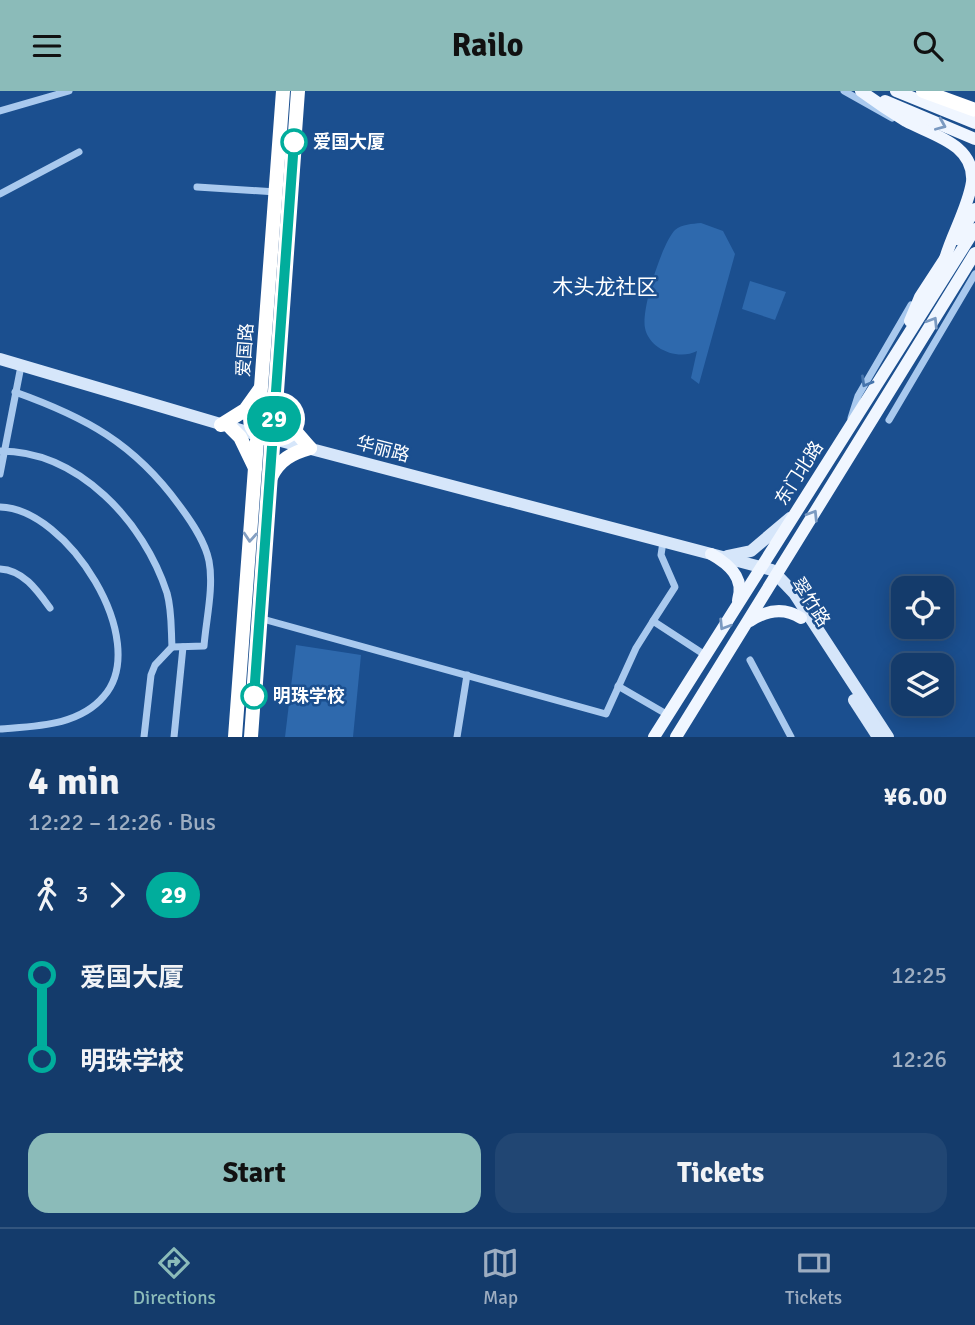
<!DOCTYPE html>
<meta charset="utf-8">
<style>
:root{--surface:#143b6b;--page:#214673;--text:#f1f3f6;--muted:#9dadc1;--line:#33557e;--accent:#8bbbb9}
body{margin:0;font-family:Signika,"Noto Sans SC",sans-serif;background:var(--page);color:var(--text);height:100vh;display:flex;flex-direction:column;font-size:26px;white-space:nowrap}
*{box-sizing:border-box;margin:0}
p{font-size:23px;color:var(--muted)}
.icon{flex:none;width:38px;height:38px;fill:none;stroke:currentColor;stroke-width:2;stroke-linecap:round;stroke-linejoin:round}
.map{position:relative;height:646px;overflow:hidden}
.details{display:flex;flex-direction:column;background:var(--surface);flex:1}
.details>*{flex:none}
.badge{padding:0 14px;border-radius:23px;font-size:24px;line-height:46px}
.controls{position:absolute;left:891px;top:485px;display:grid;gap:14px}
.controls a{display:grid;place-items:center;width:63px;height:63px;border-radius:14px;background:var(--surface);box-shadow:0 4px 18px #0003,0 0 0 2px var(--line);font-size:35px}
.map>.badge{position:absolute;translate:-50% -50%;box-shadow:0 0 0 4px #fff}
.legs{display:flex;align-items:center;gap:10px;height:77px;padding:0 28px;font-size:23px}
.legs p{margin-inline-start:auto}
.summary{display:flex;align-items:center;justify-content:space-between;height:119px;padding:0 28px}
h1{font-size:38px;font-weight:700;line-height:52px}
.button{display:flex;gap:14px;margin-top:auto;padding:14px 28px}
.button a{flex:1;height:80px;border-radius:21px;background:var(--accent);color:#111;font-size:28px;font-weight:700;line-height:80px;text-align:center}
.button a+a{background:var(--page);color:var(--text)}
ul{padding:0 28px;list-style:none}
li{display:flex;align-items:center;gap:24px;height:84px;font-size:26px}
li i{display:grid;place-items:center;width:10px;height:100%;margin:0 9px;background:currentColor}
li i::after{content:'';width:18px;height:18px;margin:-9px;border:5px solid;border-radius:50%;background:var(--surface)}
li p{margin-inline-start:auto}
li:first-child i{background:linear-gradient(#0000 50%,currentColor 0)}
li:last-child i{background:linear-gradient(currentColor 50%,#0000 0)}
header{display:flex;justify-content:space-between;align-items:center;height:91px;padding:0 28px;background:var(--accent);color:#111;font-size:32px;font-weight:700}
.dock{display:flex;justify-content:space-around;align-items:center;height:98px;border-top:2px solid var(--line);background:var(--surface);font-size:19px;color:var(--muted)}
.dock a{display:grid;justify-items:center;gap:4px}
.dock .active{color:var(--accent)}
.map>svg:first-child{display:block}
.green{fill:#2e69ad}
.lines{fill:none;stroke-linecap:round;stroke-linejoin:round}
.street{stroke:#a9c9ee;stroke-width:7}
.secondary{stroke:#d6e6fa;stroke-width:12}
.primary{stroke:#f0f6ff;stroke-width:12}
.highway{stroke:#fff;stroke-width:14}
.oneway{stroke:#7b9ac1}
.oneway2{stroke:#4674ac}
.oneway3{stroke:#829ec1}
.line-1-casing{stroke:#fff;stroke-width:16}
.line-1{stroke:#01ad9c;stroke-width:10}
.stop-1-dot{fill:#fff;stroke:#01ad9c;stroke-width:3.5}
.labels{text-anchor:middle;stroke-width:5;stroke-linejoin:round;paint-order:stroke}
.stop-label{font-size:18px;font-weight:bold;fill:#fff;stroke:#1b4f8f;text-anchor:start}
.street-label{font-size:18px;fill:#fff;stroke:#1b4f8f}
.quarter-label{font-size:21px;fill:#fff;stroke:#1b4f8f}
</style>
<header><svg class="icon" aria-label="menu" viewBox="0 0 24 24"><path d="M4 6h16M4 12h16M4 18h16"/></svg>Railo<svg class="icon" aria-label="search" viewBox="0 0 24 24"><circle cx="10" cy="10" r="6"/><path d="M15 15l6 6"/></svg></header>
<div class="map">
<svg width="975" height="646" viewBox="0 0 975 646">
<rect width="100%" height="100%" fill="#1b4f8f"/>
<g class="green">
<path d="M701,132L723,140L735,163L699,293L691,287L697,260C678,270 649,258 645,237C641,219 662,152 675,139C682,133 692,133 701,132Z"/>
<polygon points="750,190 786,201 775,229 742,218"/>
<polygon points="296,554 361,564 353,646 285,646"/>
</g>
<g class="lines">
<g class="street">
<polyline points="844,0 892,27"/>
<polyline points="0,20 69,0"/>
<polyline points="197,96 276,101"/>
<polyline points="0,103 79,61"/>
<path d="M15,301C85,326 134,352 179,414C191,430 205,450 209,470C214,496 206,529 204,555L172,556"/>
<polyline points="851,327 858,305 911,214"/>
<polyline points="889,329 975,183"/>
<path d="M0,360C79,360 144,431 167,502C172,520 171,538 172,556L155,574L151,584L144,646"/>
<polyline points="0,383 21,275"/>
<path d="M0,416C67,417 152,550 104,605C79,635 36,635 0,638"/>
<path d="M0,478C23,479 37,499 50,517"/>
<polyline points="259,527 606,623 636,557 653,530 705,564"/>
<polyline points="653,530 675,496 661,464 663,451"/>
<polyline points="750,569 791,646"/>
<polyline points="618,595 668,624"/>
<polyline points="174,646 183,556"/>
<polyline points="457,646 467,584"/>
</g>
<g class="secondary">
<polyline points="0,268 258,344 772,479 794,502 888,646"/>
<polyline points="727,465 751,460 790,427"/>
<polyline points="854,609 878,646"/>
</g>
<g class="primary">
<path d="M861,0C876,11 891,21 906,30C932,44 975,53 972,91C968,117 952,143 945,168"/>
<polyline points="896,0 975,32"/>
<polyline points="885,10 975,48"/>
<polyline points="957,148 975,118"/>
<polyline points="910,230 920,206 948,163"/>
<path d="M711,463C729,473 745,487 738,509"/>
<path d="M750,530C767,519 784,516 801,527"/>
<polyline points="654,646 975,138"/>
<polyline points="676,646 975,162"/>
</g>
<g class="highway">
<polyline points="923,0 975,19"/>
<polyline points="278,306 290,334 310,357"/>
<polyline points="221,334 245,319 260,298"/>
<polyline points="231,337 240,346 255,377"/>
<path d="M271,386C279,369 292,362 310,357"/>
<polyline points="235,646 283,0"/>
<polyline points="251,646 298,0"/>
</g>
</g>
<defs><path id="oneway-chevron" d="M-2-3.5L2.5 0L-2 3.5" fill="none" stroke-width="1.6" stroke-linecap="round" stroke-linejoin="round" transform="scale(1.75)"/></defs>
<g class="oneway">
<use href="#oneway-chevron" transform="translate(941 34) rotate(23)"/>
<use href="#oneway-chevron" transform="translate(933 231) rotate(-58)"/>
<use href="#oneway-chevron" transform="translate(813 424) rotate(-58)"/>
<use href="#oneway-chevron" transform="translate(724 534) rotate(122)"/>
</g>
<use class="oneway2" href="#oneway-chevron" transform="translate(866 291) rotate(120)"/>
<use class="oneway3" href="#oneway-chevron" transform="translate(250 446) rotate(94)"/>
<g class="lines">
<defs>
<polyline id="line-1" points="254,605 294,51"/>
</defs>
<use href="#line-1" class="line-1-casing"/>
<use href="#line-1" class="line-1"/>
</g>
<g class="stop-1-dot">
<circle cx="294" cy="51" r="12"/>
<circle cx="254" cy="605" r="12"/>
</g>
<g class="labels">
<g class="stop-label">
<text x="313" y="57">爱国大厦</text>
<text x="273" y="611">明珠学校</text>
</g>
<g class="street-label">
<text transform="translate(245 259) rotate(-86)" y="6">爱国路</text>
<text transform="translate(383 358) rotate(15)" y="6">华丽路</text>
<text transform="translate(799 382) rotate(-57)" y="6">东门北路</text>
<text transform="translate(811 511) rotate(57)" y="6">翠竹路</text>
</g>
<g class="quarter-label">
<text x="605" y="203">木头龙社区</text>
</g>
</g>
</svg>
<div class="controls">
<a><svg class="icon" aria-label="locate" viewBox="0 0 24 24"><circle cx="12" cy="12" r="6"/><path d="M12 2v4M12 18v4M2 12h4M18 12h4"/></svg></a>
<a><svg class="icon" aria-label="layers" viewBox="0 0 24 24"><path d="M12 4l9 5-9 5-9-5zM3 14l9 5 9-5"/></svg></a>
</div>
<b class="badge" style="left:274px;top:328px;background:#01ad9c;color:#fff">29</b>
</div>
<section class="details">
<div class="summary"><div><h1>4 min</h1><p>12:22 – 12:26 · Bus</p></div><b>¥6.00</b></div>
<div class="legs"><svg class="icon" aria-label="walk" viewBox="0 0 24 24"><circle cx="13" cy="4" r="2"/><path d="M13 8l-2 6 4 7M11 14l-3 7M7 12l3-4h3l4 4"/></svg>3<svg class="icon" aria-label="forward" viewBox="0 0 24 24"><path d="M9 5l7 7-7 7"/></svg><b class="badge" style="background:#01ad9c;color:#fff">29</b></div>
<ul>
<li><i style="color:#01ad9c"></i><b>爱国大厦</b><p>12:25</p></li>
<li><i style="color:#01ad9c"></i><b>明珠学校</b><p>12:26</p></li>
</ul>
<div class="button"><a>Start</a><a>Tickets</a></div>
</section>
<nav class="dock">
<a class="active"><svg class="icon" aria-label="directions" viewBox="0 0 24 24"><path d="M12 3l9 9-9 9-9-9zM9 14v-3h6M13 9l2 2-2 2"/></svg>Directions</a>
<a><svg class="icon" aria-label="map" viewBox="0 0 24 24"><path d="M3 6l6-2 6 2 6-2v14l-6 2-6-2-6 2zM9 4v14M15 6v14"/></svg>Map</a>
<a><svg class="icon" aria-label="tickets" viewBox="0 0 24 24"><path d="M3 7h18v10H3zM15 7v10"/></svg>Tickets</a>
</nav>
